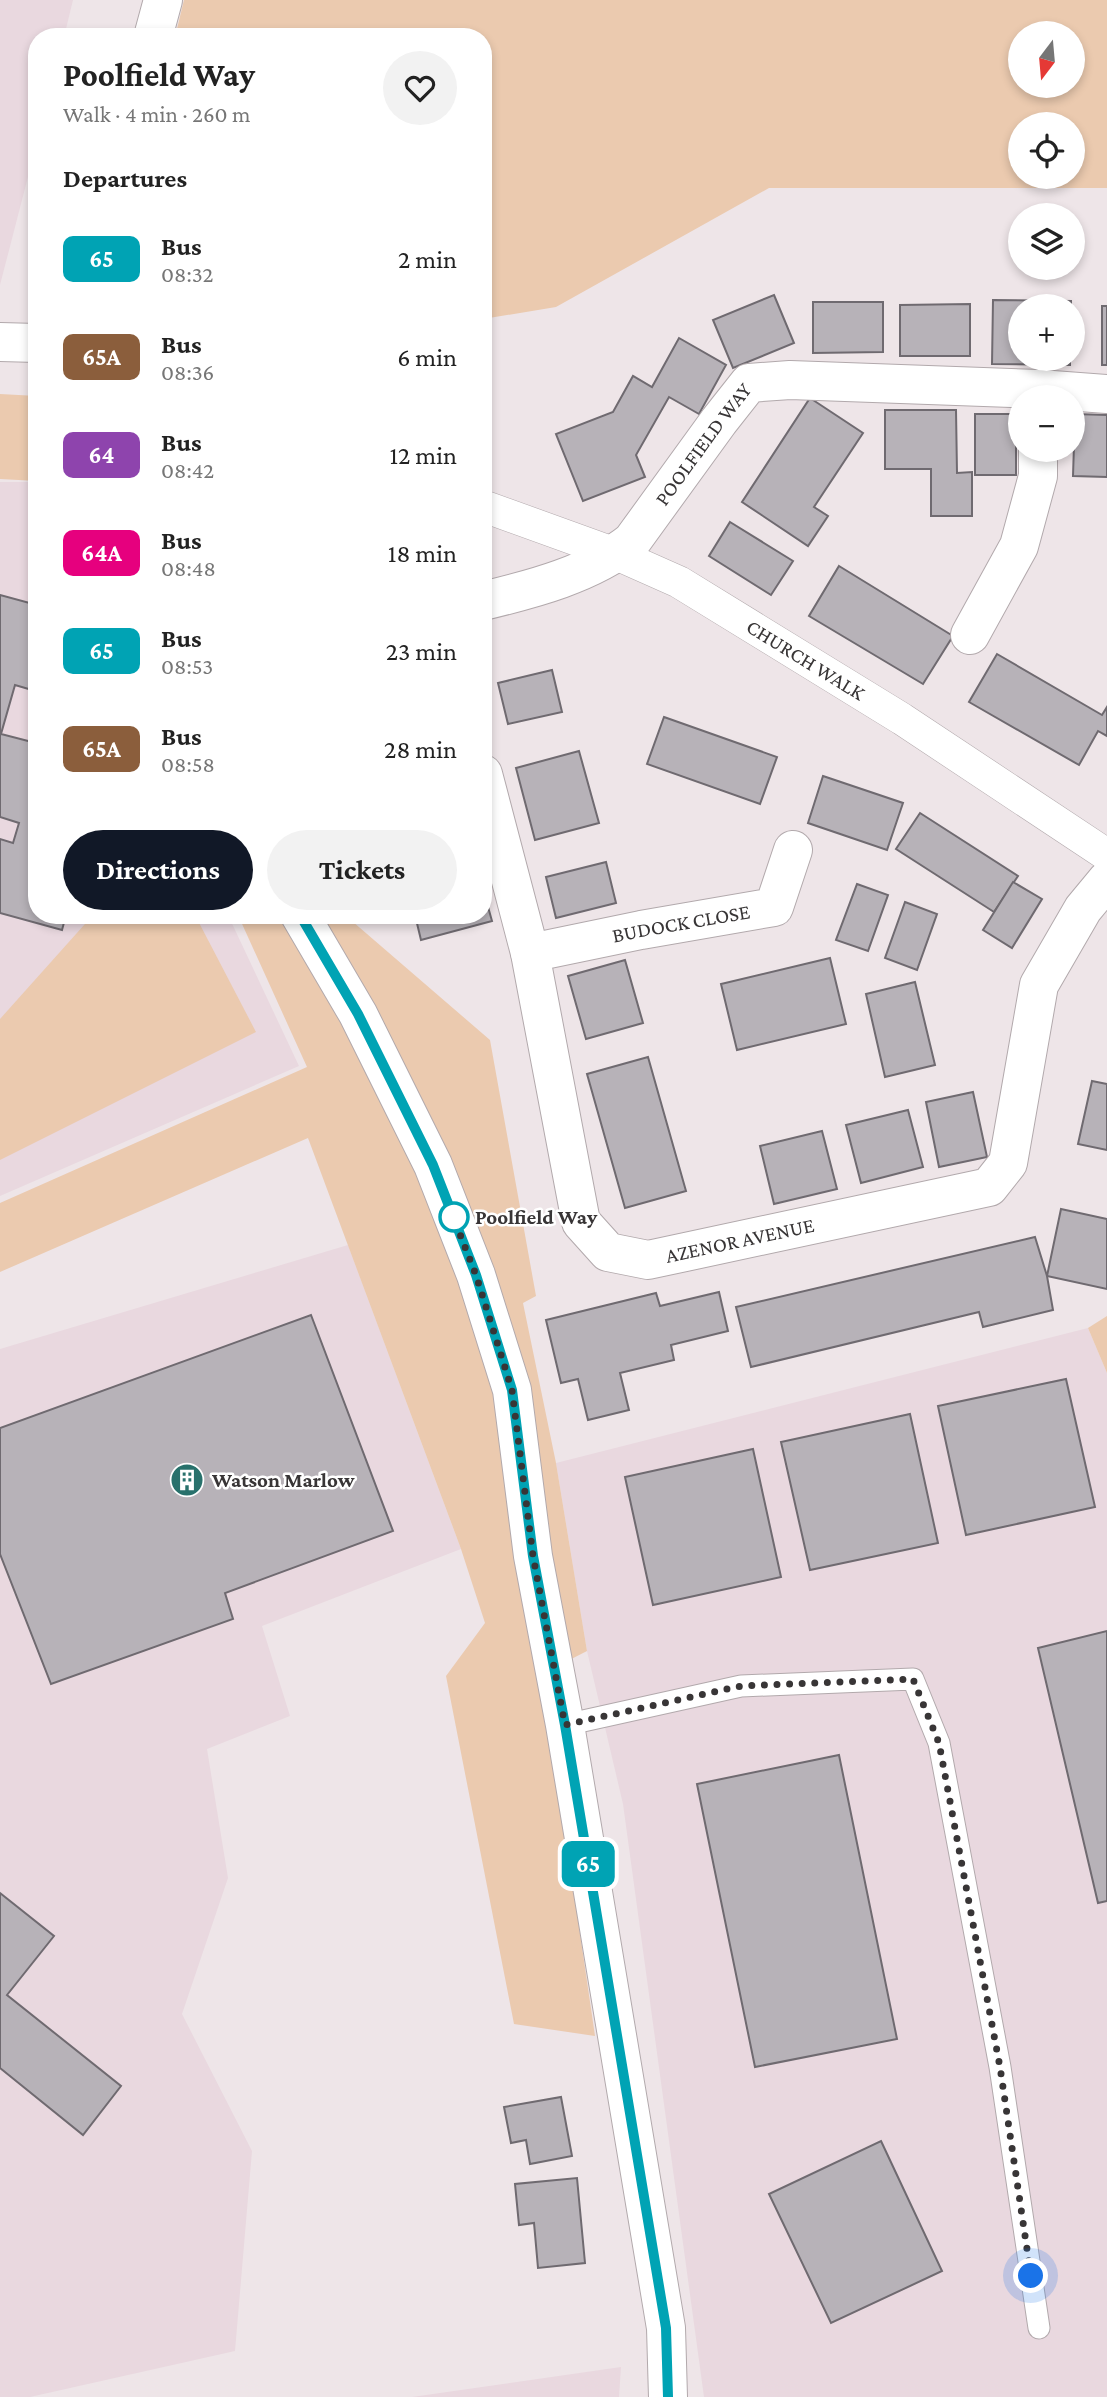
<!DOCTYPE html>
<meta charset="utf-8">
<style>
:root{--surface:#fff;--page:#f2f2f2;--text:#222;--muted:#767676;--accent:#111827}
body{margin:0;font-family:"Crimson Pro",serif;background:var(--page);color:var(--text);height:100vh;display:flex;flex-direction:column;font-size:26px;white-space:nowrap}
*{box-sizing:border-box;margin:0}
p{font-size:23px;color:var(--muted)}
.icon{flex:none;width:38px;height:38px;fill:none;stroke:currentColor;stroke-width:2;stroke-linecap:round;stroke-linejoin:round}
.map{position:relative;flex:1;overflow:hidden}
.drawer{position:absolute;left:28px;top:28px;width:464px;height:896px;display:flex;flex-direction:column;background:var(--surface);border-radius:28px;box-shadow:0 4px 10px #0003}
.drawer>*{flex:none}
.badge{padding:0 14px;border-radius:10px;font-size:24px;line-height:46px}
.needle{width:46px;rotate:196deg}
.fabs{position:absolute;left:1008px;top:21px;display:grid;gap:14px}
.fabs a{display:grid;place-items:center;width:77px;height:77px;border-radius:50%;background:var(--surface);box-shadow:0 4px 10px #0003;font-size:35px}
.you{position:absolute;width:35px;height:35px;margin:-18px;border:5px solid #fff;border-radius:50%;background:#1a73e8;box-shadow:0 0 0 10px #1a73e833}
.map>.badge{position:absolute;translate:-50% -50%;box-shadow:0 0 0 4px #fff}
h2{padding:0 35px;font-size:26px;line-height:63px}
.round{display:grid;place-items:center;flex:none;width:74px;height:74px;border-radius:37px;background:var(--page)}
.headline{display:flex;align-items:center;justify-content:space-between;height:119px;padding:0 35px}
h1{font-size:33px;font-weight:700;line-height:52px}
.button{display:flex;gap:14px;margin-top:auto;padding:14px 35px}
.button a{flex:1;height:80px;border-radius:42px;background:var(--accent);color:#fff;font-size:28px;font-weight:700;line-height:80px;text-align:center}
.button a+a{background:var(--page);color:var(--text)}
ul{padding:0;list-style:none}
li{display:flex;align-items:center;gap:21px;height:98px;padding:0 35px}
li div{flex:1}
li b{display:block;font-size:26px}
li em{font-style:normal}
li .badge{min-width:77px;font-weight:700;text-align:center}
.map>svg:first-child{display:block}
.built{fill:#e9d8df}
.green{fill:#ebcaaf;fill-rule:evenodd}
.building{fill:#b7b2b8;stroke:#6f6a70;stroke-width:2}
.lines{fill:none;stroke-linecap:round;stroke-linejoin:round}
.service-casing{stroke:#b2a9ac;stroke-width:23}
.pedestrian-casing{stroke:#b2a9ac;stroke-width:33}
.minor-casing{stroke:#b2a9ac;stroke-width:40}
.tertiary-casing{stroke:#b2a9ac;stroke-width:40}
.service{stroke:#fff;stroke-width:21}
.pedestrian{stroke:#fff;stroke-width:32}
.minor{stroke:#fff;stroke-width:38}
.tertiary{stroke:#fff;stroke-width:38}
.line-casing{stroke:#fff;stroke-width:16}
.line{stroke:#00a3b4;stroke-width:10}
.walk{stroke:#383536;stroke-width:7;stroke-dasharray:0 12.6}
.stop-dot{fill:#fff;stroke:#00a3b4;stroke-width:3.5}
.labels{text-anchor:middle;stroke-width:5;stroke-linejoin:round;paint-order:stroke}
.street-label{font-size:21px;fill:#383536;stroke:#fff}
.stop-label{font-size:21px;font-weight:bold;fill:#383536;stroke:#fff;text-anchor:start}
.poi-label{font-size:21px;font-weight:bold;fill:#383536;stroke:#fff;text-anchor:start}
</style>
<div class="map">
<svg width="1107" height="2397" viewBox="0 0 1107 2397">
<rect width="100%" height="100%" fill="#eee5e8"/>
<g class="built">
<polygon points="0,0 73,0 64,37 37,37 37,142 0,285"/>
<polygon points="0,482 37,482 37,915 228,915 299,1066 0,1196"/>
<polygon points="348,1245 461,1549 262,1626 290,1716 207,1749 228,1878 182,2014 252,2151 235,2351 30,2397 0,2397 0,1349"/>
<polygon points="1088,1328 1107,1373 1107,2397 704,2397 623,1804 587,1651 556,1463"/>
<polygon points="621,2367 619,2397 412,2397"/>
</g>
<g class="green">
<path d="M184,0H1107V188H769L556,307L483,319V37H175ZM1020,33H1073V86H1020ZM1020,124H1073V177H1020Z"/>
<polygon points="0,394 37,396 37,481 0,479"/>
<polygon points="93,915 195,915 256,1032 0,1160 0,1019"/>
<polygon points="238,915 345,915 490,1040 536,1296 523,1303 556,1463 587,1651 542,1674 595,2036 514,2024 446,1676 485,1623 461,1549 308,1138 0,1272 0,1203 307,1067"/>
<polygon points="1107,1316 1107,1373 1088,1328"/>
</g>
<g class="building">
<polygon points="774,295 794,343 733,368 713,320"/>
<polygon points="993,300 1071,301 1071,306 1020,306 1020,359 1070,359 1070,365 992,364"/>
<polygon points="813,302 883,302 883,352 813,353"/>
<polygon points="970,304 970,356 900,356 900,305"/>
<rect x="1102" y="306" width="5" height="59"/>
<polygon points="679,338 726,365 699,414 669,397 636,455 645,477 583,501 556,434 613,412 633,376 652,387"/>
<polygon points="810,398 863,433 814,507 828,516 808,546 742,502"/>
<polygon points="885,410 956,410 957,473 972,472 972,516 931,516 931,469 885,469"/>
<rect x="975" y="414" width="41" height="61"/>
<polygon points="1075,414 1107,415 1107,477 1073,476"/>
<polygon points="730,522 793,561 771,595 709,556"/>
<polygon points="839,566 953,636 923,684 809,616"/>
<polygon points="0,595 37,605 37,673 32,690 15,685 1,734 32,742 37,722 37,915 66,915 62,930 0,913 0,839 13,843 19,823 0,817"/>
<polygon points="997,654 1102,715 1107,707 1107,736 1098,731 1079,765 969,702"/>
<polygon points="552,670 562,712 508,724 498,683"/>
<polygon points="664,717 777,757 760,804 647,764"/>
<polygon points="579,751 599,823 535,840 516,768"/>
<polygon points="823,776 903,803 887,850 808,823"/>
<polygon points="920,813 1018,876 994,912 896,849"/>
<polygon points="606,862 616,903 556,918 546,877"/>
<polygon points="1013,882 1042,899 1012,948 983,930"/>
<polygon points="857,884 888,895 868,951 836,940"/>
<polygon points="483,889 492,921 421,940 415,915 483,915"/>
<polygon points="905,902 937,914 917,970 885,958"/>
<polygon points="830,958 846,1024 737,1050 721,984"/>
<polygon points="625,960 643,1023 586,1039 568,976"/>
<polygon points="915,982 935,1065 885,1077 866,994"/>
<polygon points="648,1057 686,1191 625,1208 587,1074"/>
<polygon points="1092,1081 1107,1084 1107,1150 1078,1144"/>
<polygon points="973,1092 987,1157 939,1167 926,1102"/>
<polygon points="908,1110 923,1167 861,1183 846,1125"/>
<polygon points="822,1131 837,1189 774,1204 760,1146"/>
<polygon points="1061,1209 1107,1219 1107,1289 1047,1276"/>
<polygon points="1035,1237 1047,1276 1053,1310 983,1327 979,1312 751,1367 736,1307"/>
<polygon points="719,1292 728,1331 671,1345 674,1360 620,1373 629,1410 588,1420 578,1379 561,1383 546,1320 656,1293 660,1306"/>
<polygon points="311,1315 393,1531 225,1593 233,1619 51,1684 0,1554 0,1428"/>
<polygon points="1066,1379 1095,1507 966,1535 938,1406"/>
<polygon points="910,1414 938,1543 810,1570 781,1442"/>
<polygon points="753,1449 781,1577 653,1605 625,1477"/>
<polygon points="1107,1631 1107,1901 1098,1903 1038,1648"/>
<polygon points="839,1755 897,2039 755,2067 697,1784"/>
<polygon points="0,1893 54,1936 7,1995 121,2086 83,2135 0,2068"/>
<polygon points="561,2097 572,2156 530,2164 526,2140 511,2143 504,2107"/>
<polygon points="881,2141 942,2271 831,2323 769,2194"/>
<polygon points="577,2178 585,2263 538,2268 534,2223 519,2225 515,2184"/>
</g>
<g class="lines">
<defs>
<polyline id="service" points="565,1725 741,1686 913,1679 939,1743 1000,2067 1039,2328"/>
<g id="pedestrian">
<path id="s1" d="M483,506L616,554L679,582L902,719L1107,855"/>
</g>
<g id="minor">
<polyline points="0,342 37,343"/>
<path id="s2" d="M483,601C533,589 591,574 632,541L719,421L749,383L790,380L1039,389L1107,394"/>
<polyline points="970,635 1019,546 1038,476 1038,450"/>
<path id="s3" d="M483,774L530,953L581,1222L608,1252L648,1260L989,1187L1008,1163L1039,985L1083,909L1107,880"/>
<path id="s4" d="M530,953L641,930L774,907L793,850"/>
</g>
<g id="tertiary">
<polyline points="153,37 163,0"/>
<polyline points="300,915 358,1014 433,1165 476,1275 512,1390 533,1556 565,1725 666,2328 668,2397"/>
</g>
</defs>
<use href="#service" class="service-casing"/>
<use href="#pedestrian" class="pedestrian-casing"/>
<use href="#minor" class="minor-casing"/>
<use href="#tertiary" class="tertiary-casing"/>
<use href="#service" class="service"/>
<use href="#pedestrian" class="pedestrian"/>
<use href="#minor" class="minor"/>
<use href="#tertiary" class="tertiary"/>
</g>
<g class="lines">
<defs>
<polyline id="line" points="300,915 358,1014 433,1165 476,1275 512,1390 533,1556 565,1725 666,2328 668,2397"/>
</defs>
<use href="#line" class="line-casing"/>
<use href="#line" class="line"/>
<polyline class="walk" points="454,1217 450,1209 476,1275 512,1390 533,1556 565,1725 741,1686 913,1679 939,1743 1000,2067 1031,2276"/>
</g>
<defs>
<symbol id="building-disc" viewBox="-11 -11 22 22"><circle r="9.5" fill="#28716c" stroke="#fff"/><path d="M-4-6H4V6H1V3H-1V6H-4ZM-2.5-4.3h1.7v1.8h-1.7ZM.8-4.3h1.7v1.8H.8ZM-2.5-1h1.7V.8h-1.7ZM.8-1h1.7V.8H.8Z" fill="#fff"/></symbol>
</defs>
<g fill-rule="evenodd">
<use href="#building-disc" x="168" y="1461" width="38" height="38"/>
</g>
<circle class="stop-dot" cx="454" cy="1217" r="14"/>
<g class="labels">
<g class="street-label">
<text dy="7" stroke="none"><textPath href="#s2" startOffset="282">POOLFIELD WAY</textPath></text>
<text dy="7" stroke="none"><textPath href="#s1" startOffset="359">CHURCH WALK</textPath></text>
<text dy="7" stroke="none"><textPath href="#s4" startOffset="154">BUDOCK CLOSE</textPath></text>
<text dy="7" stroke="none"><textPath href="#s3" startOffset="634">AZENOR AVENUE</textPath></text>
</g>
<g class="stop-label">
<text x="475" y="1224">Poolfield Way</text>
</g>
<g class="poi-label">
<text x="212" y="1487">Watson Marlow</text>
</g>
</g>
</svg>
<div class="fabs">
<a><svg class="needle" viewBox="-14 -14 28 28"><path d="M0-13l5 13h-10z" fill="#e53935"/><path d="M0 13l5-13h-10z" fill="#767676"/></svg></a>
<a><svg class="icon" aria-label="locate" viewBox="0 0 24 24"><circle cx="12" cy="12" r="6"/><path d="M12 2v4M12 18v4M2 12h4M18 12h4"/></svg></a>
<a><svg class="icon" aria-label="layers" viewBox="0 0 24 24"><path d="M12 4l9 5-9 5-9-5zM3 14l9 5 9-5"/></svg></a>
<a>+</a>
<a>−</a>
</div>
<div class="you" style="left:1031px;top:2276px"></div>
<b class="badge" style="left:588px;top:1864px;background:#00a3b4;color:#fff">65</b>
<section class="drawer">
<div class="headline"><div><h1>Poolfield Way</h1><p>Walk · 4 min · 260 m</p></div><a class="round"><svg class="icon" aria-label="heart" viewBox="0 0 24 24"><path d="M12 20l-8-8c-3-5 5-10 8-4 3-6 11-1 8 4z"/></svg></a></div>
<h2>Departures</h2>
<ul>
<li><span class="badge" style="background:#00a3b4;color:#fff">65</span><div><b>Bus</b><p>08:32</p></div><em>2 min</em></li>
<li><span class="badge" style="background:#8b5e3c;color:#fff">65A</span><div><b>Bus</b><p>08:36</p></div><em>6 min</em></li>
<li><span class="badge" style="background:#8e44ad;color:#fff">64</span><div><b>Bus</b><p>08:42</p></div><em>12 min</em></li>
<li><span class="badge" style="background:#e6007e;color:#fff">64A</span><div><b>Bus</b><p>08:48</p></div><em>18 min</em></li>
<li><span class="badge" style="background:#00a3b4;color:#fff">65</span><div><b>Bus</b><p>08:53</p></div><em>23 min</em></li>
<li><span class="badge" style="background:#8b5e3c;color:#fff">65A</span><div><b>Bus</b><p>08:58</p></div><em>28 min</em></li>
</ul>
<div class="button"><a>Directions</a><a>Tickets</a></div>
</section>
</div>
